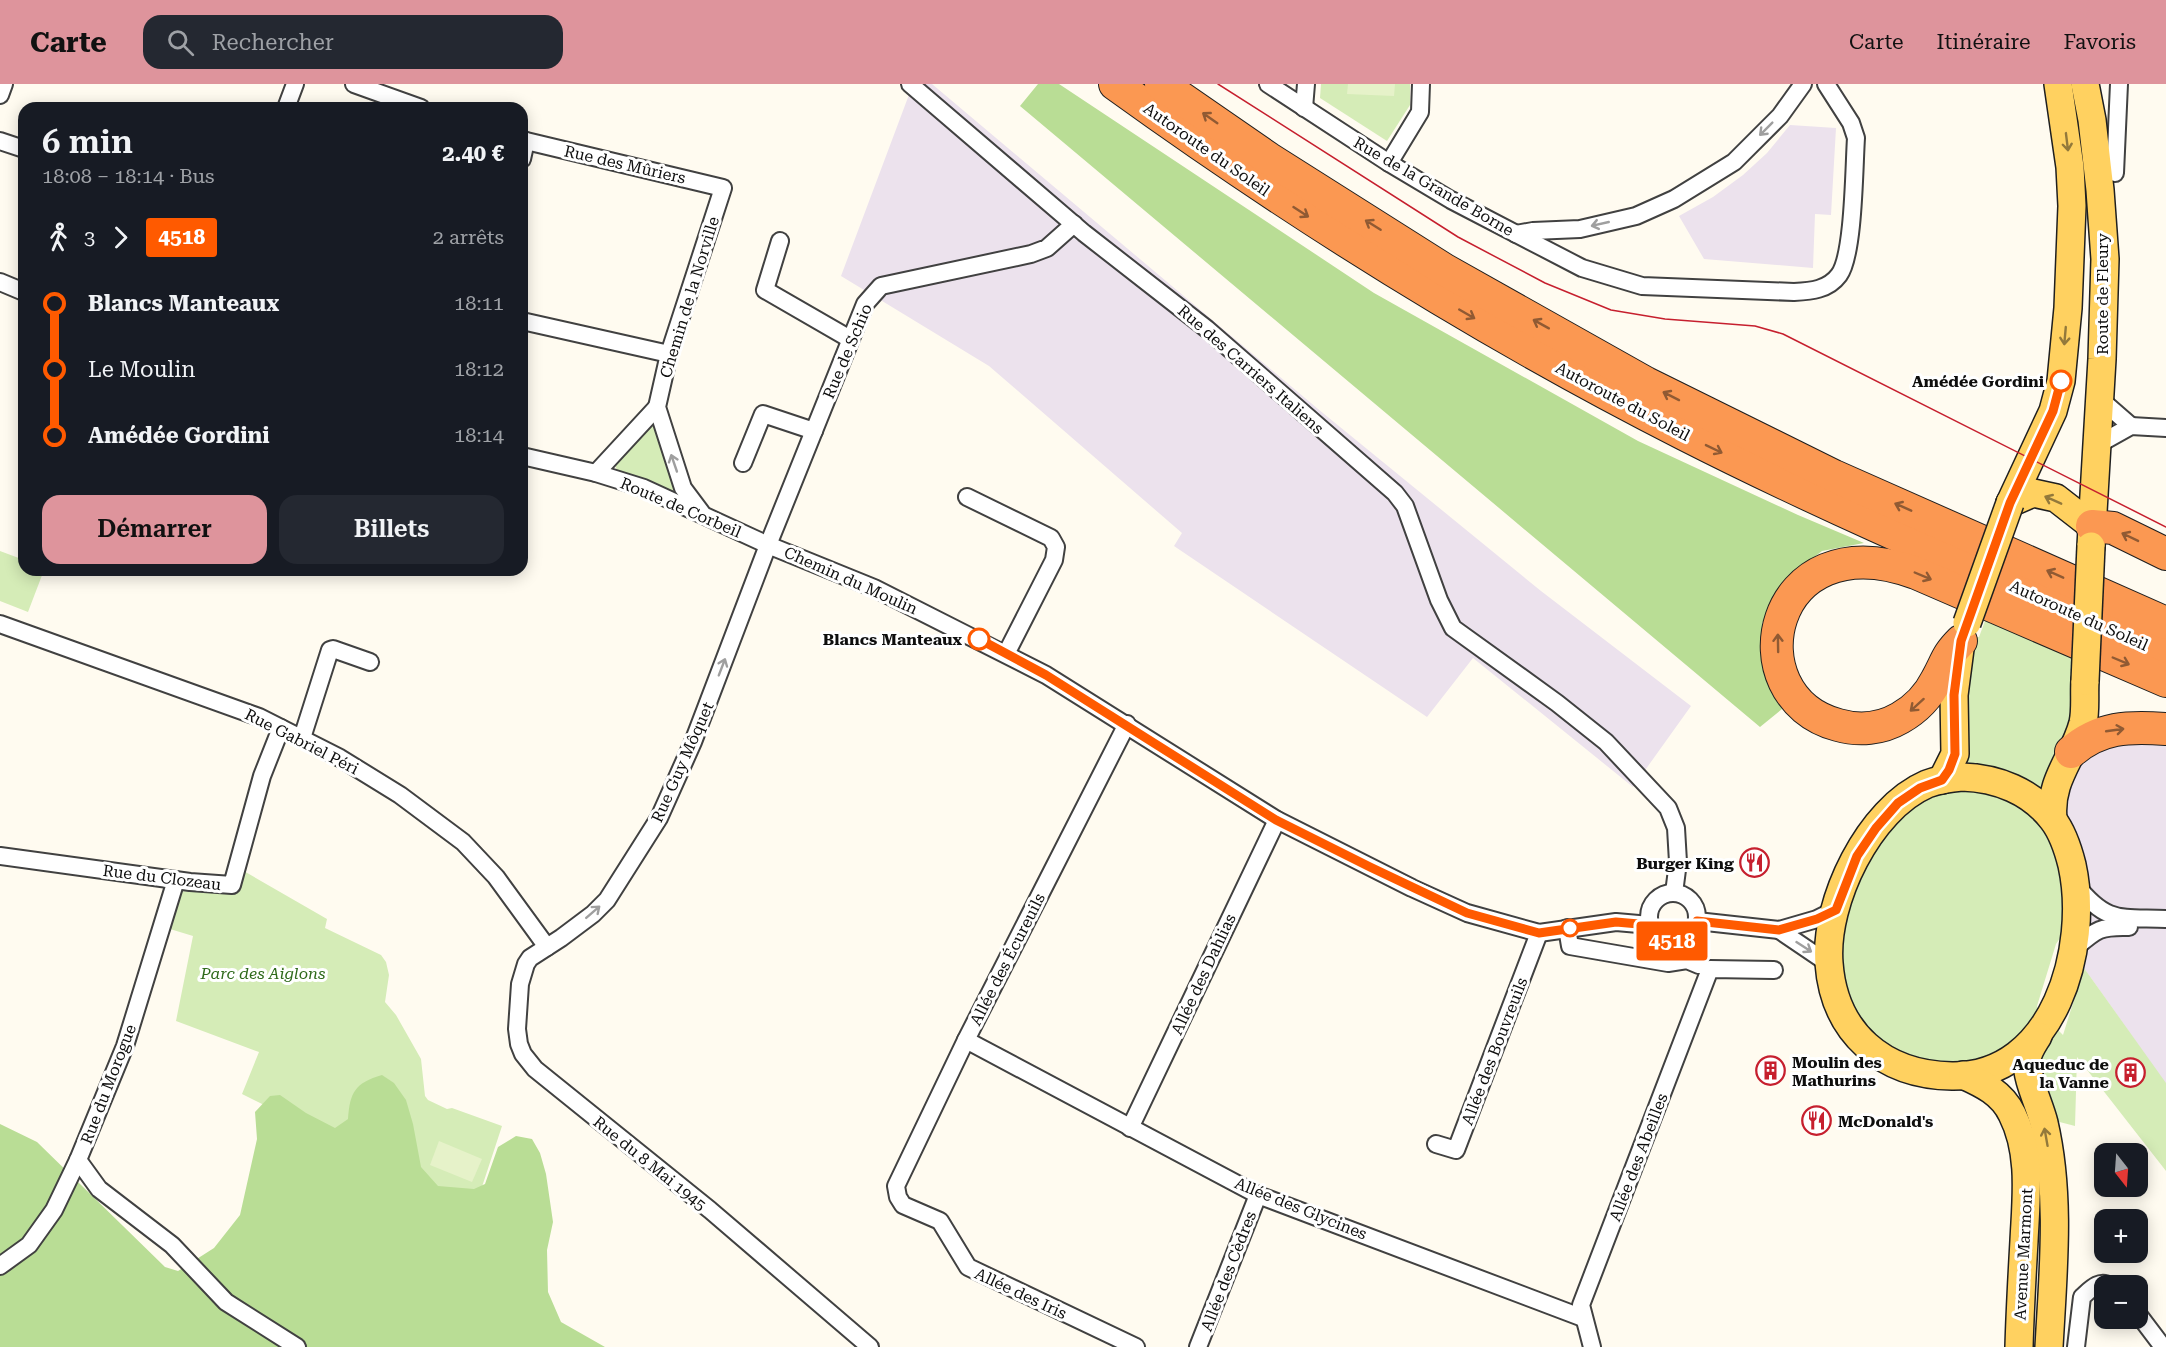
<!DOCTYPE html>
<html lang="fr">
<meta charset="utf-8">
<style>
:root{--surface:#171b24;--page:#242831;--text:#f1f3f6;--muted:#9ea1a6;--accent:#de949c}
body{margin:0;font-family:"Roboto Serif",serif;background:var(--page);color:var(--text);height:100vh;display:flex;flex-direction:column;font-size:22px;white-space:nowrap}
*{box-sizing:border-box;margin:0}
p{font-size:20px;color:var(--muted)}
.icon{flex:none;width:33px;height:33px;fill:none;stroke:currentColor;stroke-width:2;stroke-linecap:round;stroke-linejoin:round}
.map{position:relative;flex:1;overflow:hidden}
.drawer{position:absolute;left:18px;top:18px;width:510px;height:474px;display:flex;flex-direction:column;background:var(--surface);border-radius:18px;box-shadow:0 3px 15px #0003}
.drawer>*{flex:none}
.badge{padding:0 12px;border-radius:4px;font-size:21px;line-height:39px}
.needle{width:39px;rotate:163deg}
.tools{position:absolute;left:2094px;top:1059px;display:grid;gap:12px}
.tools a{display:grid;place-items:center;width:54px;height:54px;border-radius:12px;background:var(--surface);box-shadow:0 3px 15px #0003;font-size:30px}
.map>.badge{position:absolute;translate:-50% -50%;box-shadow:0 0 0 3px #fff}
.legs{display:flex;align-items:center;gap:9px;height:66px;padding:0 24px;font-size:20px}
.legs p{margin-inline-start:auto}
.head{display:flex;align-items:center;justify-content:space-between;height:102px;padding:0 24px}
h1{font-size:33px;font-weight:600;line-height:45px}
.action{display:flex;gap:12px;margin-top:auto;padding:12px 24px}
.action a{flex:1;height:69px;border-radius:18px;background:var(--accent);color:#111;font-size:24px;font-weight:600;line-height:69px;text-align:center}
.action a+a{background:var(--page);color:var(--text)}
ul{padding:0 24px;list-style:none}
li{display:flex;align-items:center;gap:21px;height:66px;font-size:22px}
li i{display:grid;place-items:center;width:9px;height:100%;margin:0 8px;background:currentColor}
li i::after{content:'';width:15px;height:15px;margin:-8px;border:4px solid;border-radius:50%;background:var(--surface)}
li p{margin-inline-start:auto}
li:first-child i{background:linear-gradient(#0000 50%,currentColor 0)}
li:last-child i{background:linear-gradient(currentColor 50%,#0000 0)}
header{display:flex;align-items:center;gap:36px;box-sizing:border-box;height:84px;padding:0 30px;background:var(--accent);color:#111}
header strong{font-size:28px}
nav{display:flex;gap:33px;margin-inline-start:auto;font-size:21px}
.search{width:420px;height:54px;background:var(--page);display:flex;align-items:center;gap:15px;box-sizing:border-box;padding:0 21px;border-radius:18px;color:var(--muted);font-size:22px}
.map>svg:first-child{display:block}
.industrial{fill:#ece2ed}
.green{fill:#d5ecb7}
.forest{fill:#b9dd95}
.pitch{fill:#e6f2c9}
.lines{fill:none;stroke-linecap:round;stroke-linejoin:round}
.minor-casing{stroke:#414141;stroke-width:20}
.primary-casing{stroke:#1f1f1f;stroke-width:30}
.motorway-casing{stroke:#1f1f1f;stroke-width:34}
.minor{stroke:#fff;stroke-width:16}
.primary{stroke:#ffd160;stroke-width:27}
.motorway{stroke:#fb9852;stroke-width:32}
.tram{stroke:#c61f2e;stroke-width:1.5}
.primary-bridge-casing{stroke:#1f1f1f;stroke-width:30;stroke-linecap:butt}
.primary-bridge{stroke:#ffd160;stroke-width:27}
.oneway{stroke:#905a33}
.oneway2{stroke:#9f9f9f}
.oneway3{stroke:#93793b}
.line-1-casing{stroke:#fff;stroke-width:14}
.line-1{stroke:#ff5a00;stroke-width:9}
.stop-1-dot{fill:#fff;stroke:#ff5a00;stroke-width:3}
.labels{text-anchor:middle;stroke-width:6;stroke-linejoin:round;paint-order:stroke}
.street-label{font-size:16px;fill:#0e0e0e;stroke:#fff}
.stop-label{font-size:16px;font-weight:bold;fill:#0e0e0e;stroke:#fff;text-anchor:end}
.poi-label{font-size:16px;font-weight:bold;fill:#0e0e0e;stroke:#fff;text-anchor:end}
.park-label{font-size:16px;font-style:italic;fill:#2f6a1b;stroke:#fff}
</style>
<header>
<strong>Carte</strong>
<div class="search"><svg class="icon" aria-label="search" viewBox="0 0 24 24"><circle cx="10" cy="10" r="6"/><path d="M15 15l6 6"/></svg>Rechercher</div>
<nav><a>Carte</a><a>Itinéraire</a><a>Favoris</a></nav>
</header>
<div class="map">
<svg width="2166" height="1263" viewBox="0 0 2166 1263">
<rect width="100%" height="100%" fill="#fffbf0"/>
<g class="industrial">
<polygon points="913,0 932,0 1318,325 1541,507 1691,622 1633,703 1473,574 1427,633 1174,462 1182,449 989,282 841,192"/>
<polygon points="1790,41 1836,44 1831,131 1815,130 1813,184 1704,175 1679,132 1713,113 1743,91 1767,69"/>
<polygon points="2104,658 2166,660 2166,1000 2084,884 2089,862 2090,797 2084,769 2078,751 2067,730 2066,709 2079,680"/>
</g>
<g class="green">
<polygon points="1321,0 1410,0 1410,21 1387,57 1320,14"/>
<polygon points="650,341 656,342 679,407 675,411 617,387 615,380"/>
<polygon points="0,467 24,476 24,486 44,486 28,528 0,517"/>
<polygon points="1988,529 2076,567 2076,621 2044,711 1961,678 1964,612 1976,553 1979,553"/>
<polygon points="1948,704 1997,705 2047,741 2065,800 2062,851 2056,860 2037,922 2039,928 2026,950 1982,978 1927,985 1873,952 1852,922 1842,883 1842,847 1854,800 1878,755 1906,726"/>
<polygon points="242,786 327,835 325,844 381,871 386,878 389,891 385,918 396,931 421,975 425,1012 428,1016 447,1025 452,1024 502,1042 476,1121 402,1089 242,1010 259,968 176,937 193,852 170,845 179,807 236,810"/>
<polygon points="2084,884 2166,999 2166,1087 2077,973 2075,1042 2052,1036 2041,1000 2040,963 2055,943 2063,951"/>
</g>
<g class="forest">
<polygon points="1038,0 1059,0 1374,209 1638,357 1798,431 1864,459 1822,467 1789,493 1762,539 1771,600 1782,625 1760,643 1020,22"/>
<path d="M382,991L394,999L406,1016L413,1040L421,1083L438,1102L474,1105L485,1100L498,1063L516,1052L532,1055L540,1069L546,1090L553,1138L547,1166L548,1208L561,1238L605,1263H0V1040L37,1058L165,1183L178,1187L214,1164L240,1131L257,1055L255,1028L270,1012L280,1011L306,1029L335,1044L348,1035C350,1008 355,999 382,991Z"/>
</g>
<g class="pitch">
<polygon points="1348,0 1395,0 1394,12 1347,10"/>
<polygon points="439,1057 482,1075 472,1098 430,1081"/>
</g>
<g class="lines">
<defs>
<g id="minor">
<polyline points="354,0 421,24"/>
<polyline points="910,0 1084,149 1207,245 1395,409 1405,422 1439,516 1453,544 1557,619 1606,658 1668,724 1676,744 1678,778 1674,809"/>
<path d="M1268,0L1389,79L1451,116L1582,184L1642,202L1794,208C1811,207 1828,206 1839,191C1854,171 1854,82 1856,54L1851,39L1826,0"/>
<polyline points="0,11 4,0"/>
<polyline points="286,24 295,0"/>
<polyline points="1304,24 1306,0"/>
<polyline points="522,56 723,104 669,270 657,323 683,404 701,428"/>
<polyline points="0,57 24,65"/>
<polyline points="522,75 526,57"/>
<polyline points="1389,79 1420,28 1421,0"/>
<polyline points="2115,89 2119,0"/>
<polyline points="1516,150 1533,147 1580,145 1636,132 1674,115 1734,78 1780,32 1803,0"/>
<polyline points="780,157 765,206 850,255"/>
<polyline points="0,198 24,208"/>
<polyline points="522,237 669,270"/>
<polyline points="2100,315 2131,342"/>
<polyline points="2097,361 2131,342 2166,344"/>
<polyline points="522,372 596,389 644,404 768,461 874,504 1046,591 1277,736 1412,804 1467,829 1539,849 1616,838 1650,841"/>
<polyline points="743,379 763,330 814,347"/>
<polyline points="596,389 657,323"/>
<polyline points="967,413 1051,454 1056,463 1054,476 1006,570"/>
<polyline points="0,540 259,633 340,674 400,711 463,758 496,793 547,863"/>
<polyline points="1127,640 966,956 896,1102 898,1113 903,1121 940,1137 968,1183 1136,1263"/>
<polyline points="302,654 330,566 333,565 370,578"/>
<polyline points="0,772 190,798 232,801 262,692 281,644"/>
<path d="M2076,801C2107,840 2120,833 2166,835"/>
<circle cx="1673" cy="833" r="24"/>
<polyline points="1697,837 1779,846 1817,835 1835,826"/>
<polyline points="1567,844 1570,862 1668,879 1687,876 1699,881"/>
<polyline points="1779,846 1829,880"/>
<path d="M2074,865C2096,846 2099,842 2129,843"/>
<polyline points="966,956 1258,1111 1583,1234"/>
<polyline points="1130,1044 1277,736"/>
<polyline points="1436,1060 1456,1066 1539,849"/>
<polyline points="78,1076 99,1105 172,1161 226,1218 297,1263"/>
<polyline points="0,1182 29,1161 54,1126 78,1076 125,962 176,796"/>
<polyline points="2138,1230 2163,1263"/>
<polyline points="870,1263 710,1126 535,985 523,970 519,960 517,945 520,900 526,880 530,874 561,854 593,830 607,816 659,734 693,658 768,461 865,220 881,202 1031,170 1047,164 1074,140"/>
<polyline points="1198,1263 1258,1111"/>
<polyline points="1592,1263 1581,1221 1710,885 1774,886"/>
<path d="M2076,1263L2082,1213C2090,1206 2099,1195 2110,1202"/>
</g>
<g id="primary">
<polyline points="2085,0 2092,36 2100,106 2105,175 2102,275 2091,462"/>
<polyline points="2010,419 2053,327 2061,297 2068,224 2072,122 2070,83 2058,0"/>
<polyline points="2010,419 2033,409 2056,414 2092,442"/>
<path d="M1962,693C1997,694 2031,707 2053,736C2063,749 2068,765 2072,781C2090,863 2055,993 1952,992C1883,991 1834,949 1829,879C1824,818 1869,725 1927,700C1938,696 1950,694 1962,693Z"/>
<polyline points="1942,696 1955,670 1954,611 1961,557"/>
<path d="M2053,735C2049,695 2074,674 2083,639C2086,626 2084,610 2085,597"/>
<path d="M2038,952C2034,959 2027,968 2027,977C2027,997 2039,1019 2044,1039C2061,1112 2053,1189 2049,1263"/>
<path d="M1963,991C1983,1000 2002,1009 2012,1030C2032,1069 2026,1115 2024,1157C2022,1192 2020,1228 2019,1263"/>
</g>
<g id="motorway">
<path d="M1115,0C1295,130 1485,249 1684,350C1841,430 2004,498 2166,569"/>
<polyline points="1161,0 1268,74 1445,186 1646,299 1834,392 2166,539"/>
<polyline points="2092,442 2113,444 2166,470"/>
<path d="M1961,557C1946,572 1947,577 1937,595C1929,611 1916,625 1900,634C1881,645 1859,647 1838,641C1732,613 1767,434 1916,489L2166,597"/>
<path d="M2071,668C2099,643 2129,642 2166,645"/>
</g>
</defs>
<use href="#minor" class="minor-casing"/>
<use href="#primary" class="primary-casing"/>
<use href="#motorway" class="motorway-casing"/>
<use href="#minor" class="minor"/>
<use href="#primary" class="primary"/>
<use href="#motorway" class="motorway"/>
<polyline class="tram" points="1218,0 1458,153 1545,199 1611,226 1665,235 1755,242 1783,250 2166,443"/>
<defs>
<g id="primary-bridge">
<polyline points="1967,539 2010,419"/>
<polyline points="2085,597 2091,462"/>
</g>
</defs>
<use href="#primary-bridge" class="primary-bridge-casing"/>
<use href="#primary-bridge" class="primary-bridge"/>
</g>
<defs><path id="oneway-shaft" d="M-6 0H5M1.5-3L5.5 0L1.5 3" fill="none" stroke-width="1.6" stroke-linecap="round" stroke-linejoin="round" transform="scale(1.5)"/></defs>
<g class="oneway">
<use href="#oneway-shaft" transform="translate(1210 34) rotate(-145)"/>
<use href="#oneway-shaft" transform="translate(1301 128) rotate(33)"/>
<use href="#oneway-shaft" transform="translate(1373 141) rotate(-148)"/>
<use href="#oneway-shaft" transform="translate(1467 230) rotate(30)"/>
<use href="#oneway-shaft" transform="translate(1541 240) rotate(-151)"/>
<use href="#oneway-shaft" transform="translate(1671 312) rotate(-153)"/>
<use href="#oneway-shaft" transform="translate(1714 365) rotate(26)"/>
<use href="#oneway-shaft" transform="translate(1903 423) rotate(-156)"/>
<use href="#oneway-shaft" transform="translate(2130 453) rotate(-154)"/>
<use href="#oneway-shaft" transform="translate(2055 490) rotate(-156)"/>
<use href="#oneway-shaft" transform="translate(1923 492) rotate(23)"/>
<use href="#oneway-shaft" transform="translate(1778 559) rotate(-91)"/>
<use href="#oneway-shaft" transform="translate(2121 577) rotate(23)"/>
<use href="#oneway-shaft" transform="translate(1917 621) rotate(138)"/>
<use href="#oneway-shaft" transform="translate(2115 646) rotate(-8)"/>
</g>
<g class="oneway2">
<use href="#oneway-shaft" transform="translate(1766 45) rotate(135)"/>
<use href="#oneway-shaft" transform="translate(1600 140) rotate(167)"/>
<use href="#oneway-shaft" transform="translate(674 379) rotate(-109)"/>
<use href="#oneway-shaft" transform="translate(722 583) rotate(-69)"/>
<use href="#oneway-shaft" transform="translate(593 828) rotate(-41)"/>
<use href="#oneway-shaft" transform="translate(1804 863) rotate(33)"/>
</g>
<g class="oneway3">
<use href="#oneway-shaft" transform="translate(2067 58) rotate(83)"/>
<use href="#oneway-shaft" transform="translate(2065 252) rotate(95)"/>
<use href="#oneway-shaft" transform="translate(2053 416) rotate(-156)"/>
<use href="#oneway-shaft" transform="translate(2046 1053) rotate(-100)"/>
</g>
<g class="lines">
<defs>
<path id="line-1" d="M979,555L1046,591L1276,736L1370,783L1467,829L1539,849L1616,838L1650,841C1662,865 1689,862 1697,837L1779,846L1817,835L1836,826L1857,772L1876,744L1898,719L1920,704L1942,696L1949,686L1955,670L1954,611L1961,557L2010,419L2053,327L2061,297"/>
</defs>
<use href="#line-1" class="line-1-casing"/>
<use href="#line-1" class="line-1"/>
</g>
<defs>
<symbol id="restaurant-ring" viewBox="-11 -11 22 22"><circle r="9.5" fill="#fff" stroke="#c61f2e" stroke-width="1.5"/><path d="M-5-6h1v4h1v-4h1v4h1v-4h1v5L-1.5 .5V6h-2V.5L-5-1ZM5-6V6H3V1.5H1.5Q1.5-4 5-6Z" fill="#c61f2e"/></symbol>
<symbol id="building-ring" viewBox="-11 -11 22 22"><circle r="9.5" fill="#fff" stroke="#c61f2e" stroke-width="1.5"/><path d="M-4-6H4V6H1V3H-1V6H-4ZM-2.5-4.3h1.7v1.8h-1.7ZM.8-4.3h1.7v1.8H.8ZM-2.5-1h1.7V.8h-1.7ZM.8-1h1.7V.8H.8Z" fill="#c61f2e"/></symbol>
</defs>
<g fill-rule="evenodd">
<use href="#restaurant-ring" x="1738" y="762" width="33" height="33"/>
<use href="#building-ring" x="1754" y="970" width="33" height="33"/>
<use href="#building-ring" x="2114" y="972" width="33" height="33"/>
<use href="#restaurant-ring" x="1800" y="1020" width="33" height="33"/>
</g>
<g class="stop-1-dot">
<circle cx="2061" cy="297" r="10"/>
<circle cx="979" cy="555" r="10"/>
<circle cx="1570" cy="844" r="8"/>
</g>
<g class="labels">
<g class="street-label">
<text transform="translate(1207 65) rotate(35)" y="6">Autoroute du Soleil</text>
<text transform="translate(625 80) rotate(13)" y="6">Rue des Mûriers</text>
<text transform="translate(1434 102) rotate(30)" y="6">Rue de la Grande Borne</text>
<text transform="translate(2102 210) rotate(-90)" y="6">Route de Fleury</text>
<text transform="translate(689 213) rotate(-73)" y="6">Chemin de la Norville</text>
<text transform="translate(847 267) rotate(-67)" y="6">Rue de Schio</text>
<text transform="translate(1251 285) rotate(41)" y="6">Rue des Carriers Italiens</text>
<text transform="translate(1623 317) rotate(28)" y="6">Autoroute du Soleil</text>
<text transform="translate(681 423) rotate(23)" y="6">Route de Corbeil</text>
<text transform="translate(851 496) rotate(24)" y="6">Chemin du Moulin</text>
<text transform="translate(2079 531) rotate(24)" y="6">Autoroute du Soleil</text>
<text transform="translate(302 657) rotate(27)" y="6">Rue Gabriel Péri</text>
<text transform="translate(682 678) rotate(-66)" y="6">Rue Guy Môquet</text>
<text transform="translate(162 793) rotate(7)" y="6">Rue du Clozeau</text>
<text transform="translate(1007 875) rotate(-63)" y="6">Allée des Écureuils</text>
<text transform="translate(1203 890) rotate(-65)" y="6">Allée des Dahlias</text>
<text transform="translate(1494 967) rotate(-69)" y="6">Allée des Bouvreuils</text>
<text transform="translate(108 1000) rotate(-69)" y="6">Rue du Morogue</text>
<text transform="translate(1638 1073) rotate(-69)" y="6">Allée des Abeilles</text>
<text transform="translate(650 1079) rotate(39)" y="6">Rue du 8 Mai 1945</text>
<text transform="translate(1301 1124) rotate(22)" y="6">Allée des Glycines</text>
<text transform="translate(2023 1170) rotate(-87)" y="6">Avenue Marmont</text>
<text transform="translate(1228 1187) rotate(-69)" y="6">Allée des Cèdres</text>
<text transform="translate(1021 1209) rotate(25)" y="6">Allée des Iris</text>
</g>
<g class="stop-label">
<text x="2044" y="303">Amédée Gordini</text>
<text x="962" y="561">Blancs Manteaux</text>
</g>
<g class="poi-label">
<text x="1734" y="785">Burger King</text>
<text x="1792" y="984" text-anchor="start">Moulin des<tspan x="1792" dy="18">Mathurins</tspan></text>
<text x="2109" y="986">Aqueduc de<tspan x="2109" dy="18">la Vanne</tspan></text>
<text x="1838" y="1043" text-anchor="start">McDonald's</text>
</g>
<g class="park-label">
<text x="263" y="895">Parc des Aiglons</text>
</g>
</g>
</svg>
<div class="tools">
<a><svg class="needle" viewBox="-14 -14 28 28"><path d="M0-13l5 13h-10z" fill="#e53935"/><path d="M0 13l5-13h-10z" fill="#9ea1a6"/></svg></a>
<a>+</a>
<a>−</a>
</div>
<b class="badge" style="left:1672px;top:857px;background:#ff5a00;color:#fff">4518</b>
<section class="drawer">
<div class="head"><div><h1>6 min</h1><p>18:08 – 18:14 · Bus</p></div><b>2.40 €</b></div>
<div class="legs"><svg class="icon" aria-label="walk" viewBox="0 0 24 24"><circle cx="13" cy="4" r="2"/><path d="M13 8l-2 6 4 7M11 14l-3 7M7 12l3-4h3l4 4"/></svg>3<svg class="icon" aria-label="forward" viewBox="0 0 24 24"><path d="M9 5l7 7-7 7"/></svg><b class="badge" style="background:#ff5a00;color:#fff">4518</b><p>2 arrêts</p></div>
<ul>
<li><i style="color:#ff5a00"></i><b>Blancs Manteaux</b><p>18:11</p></li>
<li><i style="color:#ff5a00"></i><span>Le Moulin</span><p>18:12</p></li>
<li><i style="color:#ff5a00"></i><b>Amédée Gordini</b><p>18:14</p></li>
</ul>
<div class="action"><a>Démarrer</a><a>Billets</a></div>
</section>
</div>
